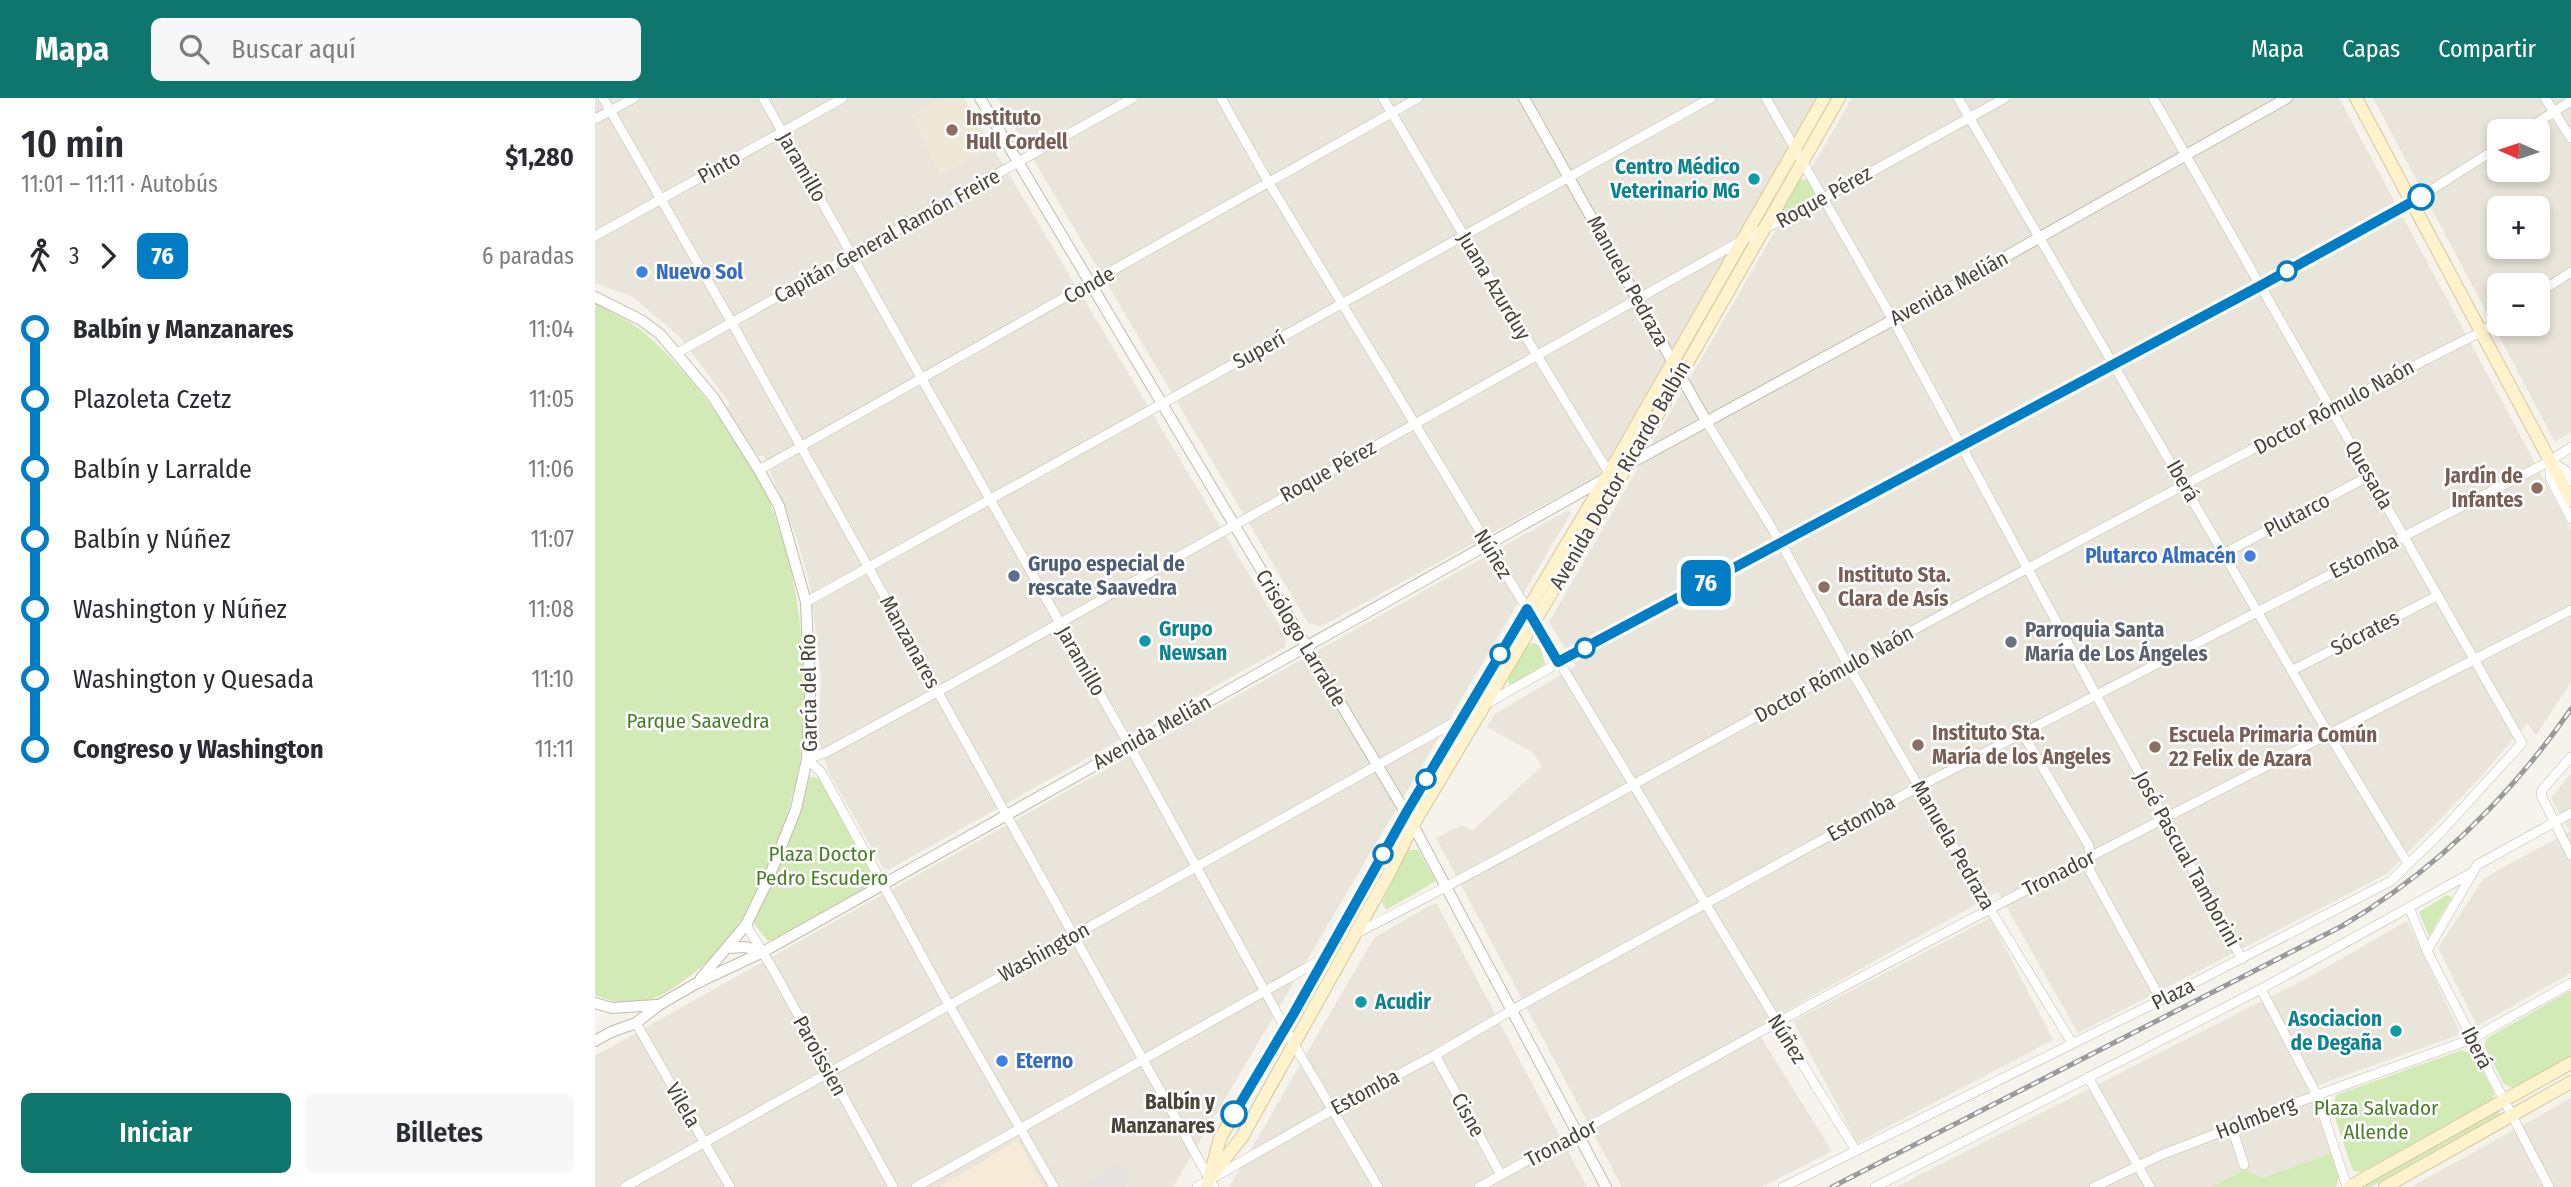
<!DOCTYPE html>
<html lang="es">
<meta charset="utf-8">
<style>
:root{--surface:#fff;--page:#f7f7f7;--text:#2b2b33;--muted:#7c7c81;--accent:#0f766e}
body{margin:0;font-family:"Fira Sans Condensed",sans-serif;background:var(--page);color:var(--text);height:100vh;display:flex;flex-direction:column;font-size:26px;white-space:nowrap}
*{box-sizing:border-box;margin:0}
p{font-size:23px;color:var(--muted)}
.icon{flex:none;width:38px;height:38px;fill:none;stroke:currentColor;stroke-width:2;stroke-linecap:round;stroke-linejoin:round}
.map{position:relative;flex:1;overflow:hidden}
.side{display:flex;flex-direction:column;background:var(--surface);width:595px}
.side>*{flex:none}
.badge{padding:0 14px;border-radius:10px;font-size:24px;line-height:46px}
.needle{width:46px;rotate:273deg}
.controls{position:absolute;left:1892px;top:21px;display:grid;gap:14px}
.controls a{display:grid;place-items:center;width:63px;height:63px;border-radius:10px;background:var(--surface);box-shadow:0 4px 10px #0003;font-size:35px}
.map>.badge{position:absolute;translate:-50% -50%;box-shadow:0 0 0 4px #fff}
.legs{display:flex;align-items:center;gap:10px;height:77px;padding:0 21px;font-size:23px}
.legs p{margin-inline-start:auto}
.headline{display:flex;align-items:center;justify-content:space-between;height:119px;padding:0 21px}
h1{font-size:38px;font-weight:600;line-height:52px}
.button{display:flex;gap:14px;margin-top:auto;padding:14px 21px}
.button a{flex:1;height:80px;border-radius:10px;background:var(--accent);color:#fff;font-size:28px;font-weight:600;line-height:80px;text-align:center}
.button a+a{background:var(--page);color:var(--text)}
ul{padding:0 21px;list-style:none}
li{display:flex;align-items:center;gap:24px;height:70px;font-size:26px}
li i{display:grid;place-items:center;width:10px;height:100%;margin:0 9px;background:currentColor}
li i::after{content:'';width:18px;height:18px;margin:-9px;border:5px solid;border-radius:50%;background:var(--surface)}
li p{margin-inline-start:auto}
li:first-child i{background:linear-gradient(#0000 50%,currentColor 0)}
li:last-child i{background:linear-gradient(currentColor 50%,#0000 0)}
header{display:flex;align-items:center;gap:42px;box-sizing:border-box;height:98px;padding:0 35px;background:var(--accent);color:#fff}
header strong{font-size:33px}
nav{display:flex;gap:38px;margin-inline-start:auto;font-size:24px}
.search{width:490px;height:63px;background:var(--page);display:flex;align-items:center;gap:18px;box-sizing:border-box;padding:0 24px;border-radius:10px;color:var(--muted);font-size:26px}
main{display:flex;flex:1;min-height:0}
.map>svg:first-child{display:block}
.residential{fill:#eae5da;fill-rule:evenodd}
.commercial{fill:#f7ead8}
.education{fill:#efe8d6}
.green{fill:#d2eab5}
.parking{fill:#e5e3e0}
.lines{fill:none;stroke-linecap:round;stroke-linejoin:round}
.minor-casing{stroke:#c2bbae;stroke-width:10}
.tertiary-casing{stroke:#c2bbae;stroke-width:12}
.secondary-casing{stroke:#d6c79b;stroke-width:14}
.minor{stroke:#fff;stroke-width:9}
.tertiary{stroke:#fff;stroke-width:10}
.secondary{stroke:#fff3cd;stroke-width:12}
.rail-casing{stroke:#9a9a9a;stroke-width:5}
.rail{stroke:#fff;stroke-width:2.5;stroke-dasharray:8;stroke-linecap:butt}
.line-1-casing{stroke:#fff;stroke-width:16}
.line-1{stroke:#007dc5;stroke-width:10}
.education-dot{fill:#8d6e63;stroke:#fff;stroke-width:2.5}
.culture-dot{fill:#0f9aa8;stroke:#fff;stroke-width:2.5}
.stop-1-dot{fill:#fff;stroke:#007dc5;stroke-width:3.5}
.shop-dot{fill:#3f7fe0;stroke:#fff;stroke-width:2.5}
.service-dot{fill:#5c6f8a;stroke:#fff;stroke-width:2.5}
.worship-dot{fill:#6b7280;stroke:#fff;stroke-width:2.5}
.labels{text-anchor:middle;stroke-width:5;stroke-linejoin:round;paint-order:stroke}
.education-label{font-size:21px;font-weight:bold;fill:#785e54;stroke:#fff;text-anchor:start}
.street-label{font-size:21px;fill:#4b4439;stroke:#fff}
.culture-label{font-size:21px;font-weight:bold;fill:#0d838f;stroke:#fff;text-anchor:end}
.shop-label{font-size:21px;font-weight:bold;fill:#366cbe;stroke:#fff;text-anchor:start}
.service-label{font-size:21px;font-weight:bold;fill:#4e5e75;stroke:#fff;text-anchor:start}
.worship-label{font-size:21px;font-weight:bold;fill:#5b616d;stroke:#fff;text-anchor:start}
.park-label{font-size:21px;fill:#4a7f2a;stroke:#fff}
.stop-label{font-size:21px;font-weight:bold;fill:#4b4439;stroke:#fff;text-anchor:end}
</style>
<header>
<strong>Mapa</strong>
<div class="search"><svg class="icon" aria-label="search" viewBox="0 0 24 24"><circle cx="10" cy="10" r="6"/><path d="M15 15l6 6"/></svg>Buscar aquí</div>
<nav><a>Mapa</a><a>Capas</a><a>Compartir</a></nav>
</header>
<main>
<section class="side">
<div class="headline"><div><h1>10 min</h1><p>11:01 – 11:11 · Autobús</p></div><b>$1,280</b></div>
<div class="legs"><svg class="icon" aria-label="walk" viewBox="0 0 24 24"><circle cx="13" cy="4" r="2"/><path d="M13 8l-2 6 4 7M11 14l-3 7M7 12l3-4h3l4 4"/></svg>3<svg class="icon" aria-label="forward" viewBox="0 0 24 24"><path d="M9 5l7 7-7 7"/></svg><b class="badge" style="background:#007dc5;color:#fff">76</b><p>6 paradas</p></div>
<ul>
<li><i style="color:#007dc5"></i><b>Balbín y Manzanares</b><p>11:04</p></li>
<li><i style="color:#007dc5"></i><span>Plazoleta Czetz</span><p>11:05</p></li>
<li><i style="color:#007dc5"></i><span>Balbín y Larralde</span><p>11:06</p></li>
<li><i style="color:#007dc5"></i><span>Balbín y Núñez</span><p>11:07</p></li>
<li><i style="color:#007dc5"></i><span>Washington y Núñez</span><p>11:08</p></li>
<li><i style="color:#007dc5"></i><span>Washington y Quesada</span><p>11:10</p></li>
<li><i style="color:#007dc5"></i><b>Congreso y Washington</b><p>11:11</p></li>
</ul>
<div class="button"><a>Iniciar</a><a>Billetes</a></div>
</section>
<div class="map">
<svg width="1976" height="1089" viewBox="0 0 1976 1089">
<rect width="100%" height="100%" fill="#f6f3ec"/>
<g class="residential">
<polygon points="0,0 348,0 318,17 345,75 397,48 692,540 690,549 293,772 288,770 233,673 223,641 226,579 215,488 202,441 169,358 163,358 131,309 135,306 85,239 38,199 0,185"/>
<polygon points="402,0 1222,0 1005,376 725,529 713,525"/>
<polygon points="1257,0 1744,0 1976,432 1976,584 1941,637 1932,625 1882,683 1792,776 1483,935 1403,794 1160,930 1237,1053 1167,1089 1027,1089 841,740 867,727 877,733 947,668 937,654 892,629 900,616 981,568 954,524"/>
<path d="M1778,0H1976V334L1960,344ZM1904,33H1942V72H1904ZM1904,110H1942V149H1904ZM1904,187H1942V226H1904Z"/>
<polygon points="973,412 976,415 578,1089 0,1089 0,958"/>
<polygon points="1976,675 1976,875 1882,928 1843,850 1889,780 1975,733 1956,700"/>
<polygon points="842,806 992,1089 634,1089 779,840 835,807"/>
<polygon points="1395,820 1458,942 1262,1045 1198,923"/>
<polygon points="1812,823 1866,936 1712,991 1737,1055 1667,1080 1650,1072 1616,1089 1301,1089 1718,877"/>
<polygon points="1976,1000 1976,1089 1816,1089 1908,1038"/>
</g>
<polygon class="commercial" points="423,1042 449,1089 344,1089"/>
<polygon class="education" points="348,0 369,0 397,48 345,75 331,50 333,48 318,16"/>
<g class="green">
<polygon points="1208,81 1213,83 1220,97 1218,101 1190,116 1188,115 1187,112 1204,82"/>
<path d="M0,205C12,212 25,218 37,226C81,255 145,341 168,389C179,412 187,439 194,464C208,520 212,591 207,648C202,701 168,798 134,839C118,860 98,878 75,892C63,899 50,905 36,905C24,906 11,901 0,897Z"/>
<polygon points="939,545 945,548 950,566 919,586 914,586 913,582 933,546"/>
<polygon points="215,679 226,680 280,782 279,785 179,842 172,842 158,824 185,765"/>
<polygon points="813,752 823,752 841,783 791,812 787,804"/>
<polygon points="1852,797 1857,799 1834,838 1824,814"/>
<polygon points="1976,892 1976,958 1919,991 1909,986 1890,949 1891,941"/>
<polygon points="1867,952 1879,957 1899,994 1898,1002 1766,1074 1758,1073 1737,1011 1741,997"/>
<polygon points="1903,1012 1905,1016 1776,1089 1765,1089"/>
<polygon points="1737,1055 1744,1080 1741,1089 1616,1089 1650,1072 1667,1080"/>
</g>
<polygon class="parking" points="524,1065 536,1086 530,1089 481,1089"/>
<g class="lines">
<defs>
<g id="minor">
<polyline points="8,0 137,225 619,1089"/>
<polyline points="168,0 534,647 700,948 783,1089"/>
<path d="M626,0L674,85C870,408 1063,732 1261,1053"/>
<polyline points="788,0 869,138 1014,375"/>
<polyline points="1171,0 1298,222 1501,597 1647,861"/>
<polyline points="1363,0 1733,635 1813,766"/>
<polyline points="1950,0 1976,40"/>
<polyline points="0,21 39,0"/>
<polyline points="1929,33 1976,3"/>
<polyline points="0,138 248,0"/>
<polyline points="1942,196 1976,174"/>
<polyline points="82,255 538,0"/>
<polyline points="1111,323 1186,445 1253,567 1395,811 1477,945"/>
<polyline points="1957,364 1970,372 1976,383"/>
<polyline points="1955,365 1955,380 1976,421"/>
<polyline points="164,372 823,0"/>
<polyline points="1630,455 1774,378"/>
<polyline points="211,504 1116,0"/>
<polyline points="1698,572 1842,498"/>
<polyline points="891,606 990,550 1817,104 1904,49"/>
<polyline points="1428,636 1494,748 1495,773 1566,902"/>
<polyline points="1976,659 1947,692 1946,697 1976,757"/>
<polyline points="1814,809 1832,853 1954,1089"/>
<polyline points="151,827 179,873 298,1089"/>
<path d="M762,835C927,751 1088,658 1251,569C1461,454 1673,341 1886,234L1904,222"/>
<polyline points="1832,853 1877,776"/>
<polyline points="1666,891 1722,997 1752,1089"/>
<polyline points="41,925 135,1089"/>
<polyline points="840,957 906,1077"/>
<polyline points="1493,979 1555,1089"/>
<polyline points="1637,1030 1649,1067"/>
<polyline points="30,1089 865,621"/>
<polyline points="321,1089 729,860"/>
<polyline points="459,1089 354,907 226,674 212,661 230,655 342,594 1146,143 1229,100 1410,0"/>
<polyline points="602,1089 737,1012 840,957 917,912 1325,688 1955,363 1976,349"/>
<path d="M884,1089C984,1035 1083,978 1183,924C1445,782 1711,648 1976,512"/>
<polyline points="1188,1089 1566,902 1796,783 1845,735 1927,645 1558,0"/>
<polyline points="1280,1089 1666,891 1878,774 1882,767 1976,715"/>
<polyline points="1499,1089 1566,1057 1722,997 1877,941 1976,885"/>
</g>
<g id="tertiary">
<polyline points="385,0 818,727 1011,1089"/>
<polyline points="929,0 1111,323"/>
<polyline points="0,199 46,222 65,236 118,299 164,372 184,408 211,504 215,597 212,661 201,711 172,784 151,827 106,880"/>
<polyline points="1032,367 1298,222 1692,0"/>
<polyline points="133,850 150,849 168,854"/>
<polyline points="0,905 17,910 61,907"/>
<polyline points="0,943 16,934 41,925 64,907 102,885 168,854 1011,380"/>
</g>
<g id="secondary">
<polyline points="1761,0 1976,402"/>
<polyline points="618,1076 647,1039 792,779 818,727 1062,318 1244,0"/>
<polyline points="612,1089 625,1040 699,915 811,715 1014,375 1229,0"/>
<polyline points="1754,1089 1976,965"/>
<polyline points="1790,1089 1976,984"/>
</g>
</defs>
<use href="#minor" class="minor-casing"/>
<use href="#tertiary" class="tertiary-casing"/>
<use href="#secondary" class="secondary-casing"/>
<use href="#minor" class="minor"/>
<use href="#tertiary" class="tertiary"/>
<use href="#secondary" class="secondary"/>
<defs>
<path id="rail" d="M1237,1089L1747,828C1840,773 1915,699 1976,611"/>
</defs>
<use href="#rail" class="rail-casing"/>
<use href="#rail" class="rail"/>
</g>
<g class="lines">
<defs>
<polyline id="line-1" points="639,1016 699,915 811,715 932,511 963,564 1665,188 1826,99"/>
</defs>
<use href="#line-1" class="line-1-casing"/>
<use href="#line-1" class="line-1"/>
</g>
<g class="education-dot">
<circle cx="357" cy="32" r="7"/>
<circle cx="1942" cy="390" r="7"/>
<circle cx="1229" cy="489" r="7"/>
<circle cx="1323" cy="647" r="7"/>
<circle cx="1560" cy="649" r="7"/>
</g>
<g class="culture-dot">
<circle cx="1159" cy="81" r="7"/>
<circle cx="550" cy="543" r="7"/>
<circle cx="766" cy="904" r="7"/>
<circle cx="1801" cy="933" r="7"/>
</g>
<g class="stop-1-dot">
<circle cx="1826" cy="99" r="12"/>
<circle cx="1692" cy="173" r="9"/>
<circle cx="990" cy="550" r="9"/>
<circle cx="905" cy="556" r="9"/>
<circle cx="831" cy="681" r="9"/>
<circle cx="788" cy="756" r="9"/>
<circle cx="639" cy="1016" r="12"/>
</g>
<g class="shop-dot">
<circle cx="47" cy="174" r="7"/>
<circle cx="1655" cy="458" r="7"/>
<circle cx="407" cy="963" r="7"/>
</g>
<circle class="service-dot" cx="419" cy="478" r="7"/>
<circle class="worship-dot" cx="1416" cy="544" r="7"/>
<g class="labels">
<g class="education-label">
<text x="371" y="27">Instituto<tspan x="371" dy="24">Hull Cordell</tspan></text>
<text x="1928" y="385" text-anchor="end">Jardín de<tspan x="1928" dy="24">Infantes</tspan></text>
<text x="1243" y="484">Instituto Sta.<tspan x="1243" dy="24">Clara de Asís</tspan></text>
<text x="1337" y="642">Instituto Sta.<tspan x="1337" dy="24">María de los Angeles</tspan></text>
<text x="1574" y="644">Escuela Primaria Común<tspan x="1574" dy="24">22 Felix de Azara</tspan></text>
</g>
<g class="street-label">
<text transform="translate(124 69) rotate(-29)" y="7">Pinto</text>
<text transform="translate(207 69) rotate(60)" y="7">Jaramillo</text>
<text transform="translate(1229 99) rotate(-29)" y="7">Roque Pérez</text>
<text transform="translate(292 138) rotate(-29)" y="7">Capitán General Ramón Freire</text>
<text transform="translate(1033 183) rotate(61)" y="7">Manuela Pedraza</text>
<text transform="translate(494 187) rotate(-29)" y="7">Conde</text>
<text transform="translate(899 188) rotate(59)" y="7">Juana Azurduy</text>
<text transform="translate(1354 190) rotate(-29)" y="7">Avenida Melián</text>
<text transform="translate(664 252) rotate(-29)" y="7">Superí</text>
<text transform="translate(1739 309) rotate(-28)" y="7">Doctor Rómulo Naón</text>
<text transform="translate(733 373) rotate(-29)" y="7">Roque Pérez</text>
<text transform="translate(1025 377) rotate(-60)" y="7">Avenida Doctor Ricardo Balbín</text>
<text transform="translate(1774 377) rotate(60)" y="7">Quesada</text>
<text transform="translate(1588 383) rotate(60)" y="7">Iberá</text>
<text transform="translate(1702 417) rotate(-28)" y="7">Plutarco</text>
<text transform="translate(898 456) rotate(59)" y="7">Núñez</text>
<text transform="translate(1769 458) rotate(-27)" y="7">Estomba</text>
<text transform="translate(1770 535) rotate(-27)" y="7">Sócrates</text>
<text transform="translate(706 540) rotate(59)" y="7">Crisólogo Larralde</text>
<text transform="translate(315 544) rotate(61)" y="7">Manzanares</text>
<text transform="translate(486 563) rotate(60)" y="7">Jaramillo</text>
<text transform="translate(1239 576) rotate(-29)" y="7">Doctor Rómulo Naón</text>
<text transform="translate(214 595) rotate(-91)" y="7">García del Río</text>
<text transform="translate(557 634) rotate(-29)" y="7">Avenida Melián</text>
<text transform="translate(1266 720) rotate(-29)" y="7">Estomba</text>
<text transform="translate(1358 747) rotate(60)" y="7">Manuela Pedraza</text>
<text transform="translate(1592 761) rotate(61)" y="7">José Pascual Tamborini</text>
<text transform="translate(1464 775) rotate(-27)" y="7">Tronador</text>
<text transform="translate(449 854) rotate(-29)" y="7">Washington</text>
<text transform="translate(1578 896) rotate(-27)" y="7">Plaza</text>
<text transform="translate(1192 941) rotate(58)" y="7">Núñez</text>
<text transform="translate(1882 950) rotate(63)" y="7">Iberá</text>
<text transform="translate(225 958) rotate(61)" y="7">Paroissien</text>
<text transform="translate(770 994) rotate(-28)" y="7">Estomba</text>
<text transform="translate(88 1007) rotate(60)" y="7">Vilela</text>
<text transform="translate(873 1017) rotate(61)" y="7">Cisne</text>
<text transform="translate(1661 1020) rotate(-21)" y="7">Holmberg</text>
<text transform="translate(966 1045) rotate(-28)" y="7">Tronador</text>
</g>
<g class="culture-label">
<text x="1145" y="76">Centro Médico<tspan x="1145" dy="24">Veterinario MG</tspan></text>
<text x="564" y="538" text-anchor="start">Grupo<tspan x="564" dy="24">Newsan</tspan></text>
<text x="780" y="911" text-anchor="start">Acudir</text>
<text x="1787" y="928">Asociacion<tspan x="1787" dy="24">de Degaña</tspan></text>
</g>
<g class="shop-label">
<text x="61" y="181">Nuevo Sol</text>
<text x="1641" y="465" text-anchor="end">Plutarco Almacén</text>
<text x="421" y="970">Eterno</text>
</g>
<g class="service-label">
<text x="433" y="473">Grupo especial de<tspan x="433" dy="24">rescate Saavedra</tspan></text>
</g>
<g class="worship-label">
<text x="1430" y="539">Parroquia Santa<tspan x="1430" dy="24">María de Los Ángeles</tspan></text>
</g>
<g class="park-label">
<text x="103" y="630">Parque Saavedra</text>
<text x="227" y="763">Plaza Doctor<tspan x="227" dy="24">Pedro Escudero</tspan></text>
<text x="1781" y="1017">Plaza Salvador<tspan x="1781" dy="24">Allende</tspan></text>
</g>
<g class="stop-label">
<text x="620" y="1011">Balbín y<tspan x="620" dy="24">Manzanares</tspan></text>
</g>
</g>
</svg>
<div class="controls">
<a><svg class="needle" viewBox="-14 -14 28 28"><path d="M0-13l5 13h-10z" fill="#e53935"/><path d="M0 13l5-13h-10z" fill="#7c7c81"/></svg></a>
<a>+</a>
<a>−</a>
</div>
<b class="badge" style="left:1111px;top:485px;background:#007dc5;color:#fff">76</b>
</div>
</main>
